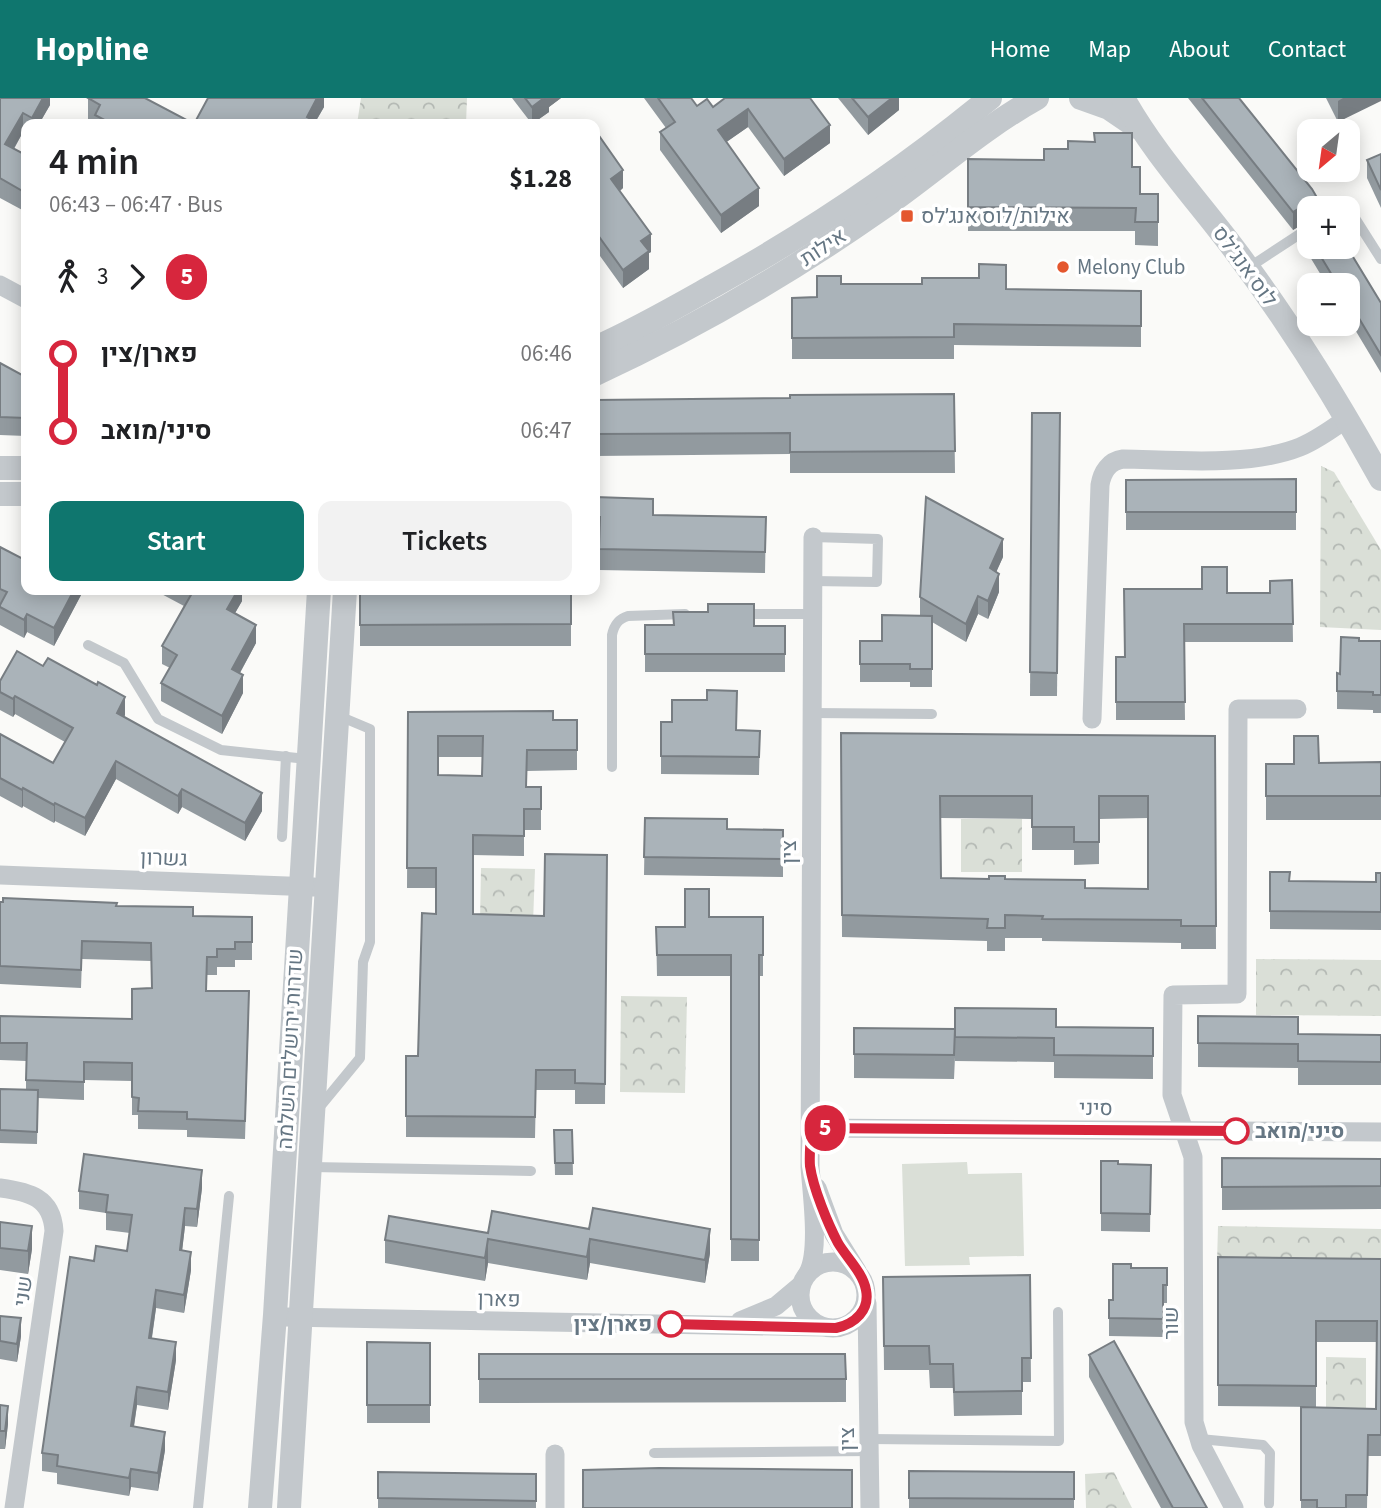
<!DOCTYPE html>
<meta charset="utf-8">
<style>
:root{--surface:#fff;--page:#f2f2f2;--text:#202124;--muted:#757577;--accent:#0f766e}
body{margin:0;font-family:"Source Sans 3",Heebo,sans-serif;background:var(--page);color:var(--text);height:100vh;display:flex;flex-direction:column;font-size:26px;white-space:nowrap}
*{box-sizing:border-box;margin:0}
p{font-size:23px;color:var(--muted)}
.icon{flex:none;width:38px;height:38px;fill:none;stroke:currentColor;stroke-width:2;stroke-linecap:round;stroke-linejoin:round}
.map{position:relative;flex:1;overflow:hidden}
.side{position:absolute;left:21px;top:21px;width:579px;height:476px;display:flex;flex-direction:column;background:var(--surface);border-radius:14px;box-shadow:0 4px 18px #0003}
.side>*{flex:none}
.badge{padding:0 14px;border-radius:23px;font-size:24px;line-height:46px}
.needle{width:46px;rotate:209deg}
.tools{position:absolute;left:1297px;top:21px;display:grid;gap:14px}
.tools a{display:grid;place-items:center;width:63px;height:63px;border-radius:14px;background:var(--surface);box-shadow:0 4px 18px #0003;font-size:35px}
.map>.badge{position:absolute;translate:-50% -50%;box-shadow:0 0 0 4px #fff}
.legs{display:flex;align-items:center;gap:10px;height:77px;padding:0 28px;font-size:23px}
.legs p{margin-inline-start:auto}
.overview{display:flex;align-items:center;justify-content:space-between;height:119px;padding:0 28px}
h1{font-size:38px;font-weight:600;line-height:52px}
.button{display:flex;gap:14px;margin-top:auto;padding:14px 28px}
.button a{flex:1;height:80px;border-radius:14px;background:var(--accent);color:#fff;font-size:28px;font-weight:600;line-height:80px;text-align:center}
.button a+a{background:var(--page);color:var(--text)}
ul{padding:0 28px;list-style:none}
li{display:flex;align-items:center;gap:24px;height:77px;font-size:26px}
li i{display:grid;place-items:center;width:10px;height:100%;margin:0 9px;background:currentColor}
li i::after{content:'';width:18px;height:18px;margin:-9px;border:5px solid;border-radius:50%;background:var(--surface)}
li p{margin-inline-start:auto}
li:first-child i{background:linear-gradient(#0000 50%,currentColor 0)}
li:last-child i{background:linear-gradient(currentColor 50%,#0000 0)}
header{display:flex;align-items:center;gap:42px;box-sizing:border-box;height:98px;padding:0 35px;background:var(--accent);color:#fff}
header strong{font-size:33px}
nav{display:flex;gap:38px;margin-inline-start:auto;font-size:24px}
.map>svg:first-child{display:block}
.green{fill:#dadfd7}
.forest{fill:url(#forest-crowns)}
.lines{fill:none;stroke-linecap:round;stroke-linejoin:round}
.service{stroke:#c3c8cc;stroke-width:10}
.minor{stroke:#c3c8cc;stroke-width:19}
.tertiary{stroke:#c3c8cc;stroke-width:24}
.wall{fill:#929a9f;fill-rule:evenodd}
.shaded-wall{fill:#777d82}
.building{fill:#aab3b9;stroke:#777d82;stroke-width:2;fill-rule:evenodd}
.line-1-casing{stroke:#fff;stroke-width:16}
.line-1{stroke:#d7263d;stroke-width:10}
.poi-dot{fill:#e4572e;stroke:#fff;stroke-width:2.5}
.stop-1-dot{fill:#fff;stroke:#d7263d;stroke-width:3.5}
.labels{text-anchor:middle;stroke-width:7;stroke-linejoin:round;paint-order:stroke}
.poi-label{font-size:21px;fill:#657683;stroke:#fff;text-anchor:start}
.street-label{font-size:21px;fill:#657683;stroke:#fff}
.stop-label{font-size:21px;font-weight:bold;fill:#657683;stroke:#fff;text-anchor:start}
</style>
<header>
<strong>Hopline</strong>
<nav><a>Home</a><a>Map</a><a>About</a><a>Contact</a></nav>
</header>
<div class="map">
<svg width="1381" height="1410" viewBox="0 0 1381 1410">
<defs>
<pattern id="forest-crowns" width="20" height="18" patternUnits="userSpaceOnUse" patternTransform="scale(1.75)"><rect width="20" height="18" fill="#dadfd7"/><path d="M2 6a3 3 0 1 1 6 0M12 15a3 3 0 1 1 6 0" fill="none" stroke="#b4b9b4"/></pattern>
</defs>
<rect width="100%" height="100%" fill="#fafaf8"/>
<polygon class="green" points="967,1064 968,1076 1022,1075 1024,1158 969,1159 970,1167 905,1168 902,1066"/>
<g class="forest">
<polygon points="361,0 467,0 466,26 357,26"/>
<polygon points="1321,368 1334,374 1381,452 1381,532 1320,529"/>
<rect x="961" y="721" width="61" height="53"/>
<polygon points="481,770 535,771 533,825 480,823"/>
<polygon points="1256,861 1381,862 1381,918 1256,917"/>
<polygon points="621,898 687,899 685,995 620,994"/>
<polygon points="1218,1128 1381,1131 1381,1168 1217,1165"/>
<polygon points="1326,1259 1366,1260 1366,1310 1326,1310"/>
<polygon points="1114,1374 1132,1410 1086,1410 1085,1376"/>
</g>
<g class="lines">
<g class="service">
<polyline points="1348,114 1353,117 1381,161"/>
<polyline points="1248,170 1309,130"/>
<polyline points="813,483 877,484 878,441 813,439"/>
<polyline points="742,516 813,516"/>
<polyline points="88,547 124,565 158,621 221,652 307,661"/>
<polyline points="813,615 932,616"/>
<path d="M612,669V537C614,527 618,521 628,518L685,516"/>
<polyline points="282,739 286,658"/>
<polyline points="318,1011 360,960 363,864 370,844 370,631 339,618"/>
<polyline points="311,1069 531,1073"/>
<polyline points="870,1341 1059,1343 1058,1214"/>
<polyline points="1200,1341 1263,1347 1270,1355 1269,1406"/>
<polyline points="654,1355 870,1353"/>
<polyline points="198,1410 229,1098"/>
</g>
<g class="minor">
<polyline points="0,187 26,201"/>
<path d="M1092,621L1100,387C1102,374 1109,363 1123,361C1176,362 1250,369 1300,349C1317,342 1332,331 1346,321"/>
<polyline points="0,777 314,789"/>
<polyline points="811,1030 1381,1034"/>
<path d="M0,1090C29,1094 52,1099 54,1133L14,1410"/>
<polyline points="817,1090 834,1136 857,1173"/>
<circle cx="833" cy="1197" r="33"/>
<path d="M808,1175C820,1153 812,1096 810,1069L813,439"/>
<polyline points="867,1205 870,1410"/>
<polyline points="286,1219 823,1229"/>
<polyline points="740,1223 776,1208 801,1187"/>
<polyline points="555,1356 555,1410"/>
<polyline points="1234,1410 1201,1347 1194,1324 1193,1059 1172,997 1173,897 1237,896 1238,611 1297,611"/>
</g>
<g class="tertiary">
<polyline points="1081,0 1109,10 1137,29"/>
<path d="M1123,0C1154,56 1199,104 1237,155C1290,226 1338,303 1381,381"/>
<path d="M595,250C636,232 674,210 713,188C810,134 904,71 990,0"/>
<path d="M595,276C695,230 791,174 881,111C933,75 981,31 1037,0"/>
<polyline points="0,370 26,370"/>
<polyline points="0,396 26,396"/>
<polyline points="260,1410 275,1217 319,492"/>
<polyline points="289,1410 345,492"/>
</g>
</g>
<g class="wall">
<polygon points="0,0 50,0 50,7 39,26 26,26 26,36 23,34 14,51 26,57 26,114 0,100"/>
<polygon points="88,0 194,26 324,0 324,9 316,23 321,26 95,26 95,25 88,21"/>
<polygon points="512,0 561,0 549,9 549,14 532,26"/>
<polygon points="644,0 691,0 697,8 713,9 725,0 830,45 784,78 748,29 726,44 759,108 721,135 660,52 660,34 666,30"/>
<polygon points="838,0 899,0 899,12 868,37"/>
<polygon points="1188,0 1239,0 1323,110 1309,110 1309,149 1347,149 1381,205 1381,275 1348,220 1348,187 1327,187 1301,144 1301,127 1293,132"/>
<polygon points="1326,0 1381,0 1338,24"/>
<polygon points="595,32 623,90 620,93 651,154 649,155 649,171 623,190 595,151"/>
<polygon points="1381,56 1381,110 1367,80 1367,62"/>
<polygon points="968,61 1044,62 1132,69 1140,96 1158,96 1158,148 1135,147 1135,133 968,133"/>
<polygon points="841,186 1006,191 1141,193 1141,249 954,247 954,261 792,261 792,200 817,199"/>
<polygon points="0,265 26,279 26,338 0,337"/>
<polygon points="954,296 955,375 790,375 790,356 595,358 595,302 790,300"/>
<polygon points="1032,315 1060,315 1057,598 1030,598"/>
<polygon points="1296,381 1296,432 1126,432 1126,382"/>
<polygon points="595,399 653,417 766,419 765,475 599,472 599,441 595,441"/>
<polygon points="0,449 81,492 81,497 54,548 27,534 24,540 0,527"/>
<polygon points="1003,459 996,474 999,494 988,521 978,516 966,544 932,524 932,589 910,589 910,584 860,584 860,543 882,543 921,517 920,517 920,499"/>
<polygon points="1292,482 1293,544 1184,544 1185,622 1116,622 1116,559 1125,559 1227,495 1270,495"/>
<polygon points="154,492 242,492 242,503 235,515 256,545 240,575 243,595 222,636 161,603 161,585 170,570 162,566 162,548 184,508"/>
<rect x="360" y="492" width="211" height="56"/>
<polygon points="645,527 785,528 785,574 645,574"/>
<polygon points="1359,543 1381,543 1381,615 1373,615 1373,612 1337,611 1337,575 1340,576"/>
<polygon points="0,583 125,617 124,619 262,713 245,743 182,709 178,716 116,681 85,738 55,723 54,725 23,708 22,710 0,698 0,636 53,665 65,644 15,616 13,619 0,612"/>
<path d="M408,614L553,622H577V672L527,673L526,689H541V732H524V758L473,757V816L544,818L607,757L605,1006H575V992H536L535,1040L406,1039V958H418L436,816V790H407ZM438,659H482V678L438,677Z"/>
<polygon points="661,624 737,632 760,633 759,677 661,676"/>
<path d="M841,635L1215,638L1216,851H1181V845L1042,843V840H1005V853H987V843L842,839ZM940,720L1032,721V752H1074V767L1099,766V721L1148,720V791L1085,790L1005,781L941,780Z"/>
<polygon points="1381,664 1381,722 1266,722 1266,666"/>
<polygon points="645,720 727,731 783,732 783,779 644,777"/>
<polygon points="1270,774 1290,783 1376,784 1381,775 1381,832 1270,831"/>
<polygon points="0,804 116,808 193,818 252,819 252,862 235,862 235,869 217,869 217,877 207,877 207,893 249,911 245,1041 187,1039 187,1032 138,1031 138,1017 132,1017 132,983 84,982 84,1002 38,1000 37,1046 0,1045 0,991 26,992 26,963 0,962 0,918 132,921 152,890 151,863 82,861 81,890 0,886"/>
<polygon points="709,819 763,819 763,878 759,878 759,1163 731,1163 731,878 657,878 656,829 685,829"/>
<polygon points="1198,918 1298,936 1381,937 1381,987 1298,987 1298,970 1198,969"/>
<polygon points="1056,929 1153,930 1153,981 1054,980 1054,964 955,963 955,959 954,981 854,980 854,930 955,931"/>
<polygon points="554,1032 572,1032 573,1077 555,1077"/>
<polygon points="1222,1060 1381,1061 1381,1111 1222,1112"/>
<polygon points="1101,1063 1118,1066 1151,1067 1150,1134 1101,1133"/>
<polygon points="202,1090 197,1129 185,1128 182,1153 191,1172 184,1215 156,1210 152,1240 176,1262 168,1312 137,1307 134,1329 165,1352 158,1393 131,1389 129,1398 57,1386 57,1375 42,1373 42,1355 94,1163 127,1153 130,1135 106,1132 106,1115 79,1111 79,1093"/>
<polygon points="492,1113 710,1155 705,1185 590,1165 587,1182 488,1165 485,1183 385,1165 385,1142 488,1135"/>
<polygon points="0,1123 32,1151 28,1176 0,1172"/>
<polygon points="1218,1159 1381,1161 1381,1358 1368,1358 1367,1410 1301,1410 1301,1309 1376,1311 1376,1244 1316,1244 1316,1309 1218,1308"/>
<polygon points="1131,1170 1167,1170 1167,1205 1163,1205 1163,1239 1109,1238 1109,1202 1113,1202"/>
<polygon points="1030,1177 1031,1284 1022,1284 1022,1317 954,1318 953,1290 930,1290 929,1272 884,1272 883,1179"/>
<polygon points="0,1218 21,1238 17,1264 0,1261"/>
<polygon points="367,1244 430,1245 430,1325 367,1325"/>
<polygon points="479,1256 846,1281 846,1304 479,1305"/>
<polygon points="1089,1257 1207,1410 1161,1410 1089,1279"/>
<polygon points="0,1307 8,1326 5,1351 0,1351"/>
<polygon points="909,1373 1074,1374 1074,1410 909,1410"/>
<polygon points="378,1374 536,1376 536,1410 378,1410"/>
</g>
<g class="shaded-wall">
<polygon points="43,0 50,0 50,7 39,26 32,26 32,20"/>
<polygon points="317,0 324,0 324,9 314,26 307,19"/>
<polygon points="544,0 561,0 549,9 549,14 532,26 532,9"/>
<polygon points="892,0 899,0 899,12 868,37 868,19"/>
<polygon points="1343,0 1381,0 1381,3 1338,24 1338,3"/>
<polygon points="748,11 748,29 718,50 718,32"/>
<polygon points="23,15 23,34 5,66 5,46"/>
<polygon points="830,27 830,45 784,78 784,61"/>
<polygon points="623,72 623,90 611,99 611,81"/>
<polygon points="759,90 759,108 721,135 721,117"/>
<polygon points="1308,105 1308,123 1293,132 1293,114"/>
<polygon points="651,136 651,154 649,155 649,171 623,190 623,172 641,143"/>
<polygon points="1003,441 1003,459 990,488 990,470"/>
<polygon points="999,476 999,494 988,521 988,503"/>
<polygon points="74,492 81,492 81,497 54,548 54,530"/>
<polygon points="238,492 242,492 242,503 227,529 227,511"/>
<polygon points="978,498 978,516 966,544 966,526"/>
<polygon points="27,516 27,534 24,540 24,522"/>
<polygon points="256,527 256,545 232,589 232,571"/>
<polygon points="243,577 243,595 222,636 222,618"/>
<polygon points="15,598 15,616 13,619 13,601"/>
<polygon points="125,599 125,617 117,633 117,615"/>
<polygon points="116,663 116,681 85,738 85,720"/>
<polygon points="23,690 23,708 22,710 22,692"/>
<polygon points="182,691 182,709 178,716 178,698"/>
<polygon points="262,695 262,713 245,743 245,725"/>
<polygon points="55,705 55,723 54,725 54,707"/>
<polygon points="202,1072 202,1090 197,1129 197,1111"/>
<polygon points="185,1110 185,1128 180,1170 180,1152"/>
<polygon points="32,1128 32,1151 28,1176 28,1153"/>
<polygon points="710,1131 710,1155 705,1185 705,1162"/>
<polygon points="488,1141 488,1165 485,1183 485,1160"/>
<polygon points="590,1141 590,1165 587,1182 587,1159"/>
<polygon points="191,1154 191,1172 184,1215 184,1197"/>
<polygon points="156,1192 156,1210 149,1258 149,1240"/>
<polygon points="21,1220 21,1238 17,1264 17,1246"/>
<polygon points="176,1244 176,1262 168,1312 168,1294"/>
<polygon points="137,1289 137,1307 131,1346 131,1328"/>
<polygon points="8,1308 8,1326 5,1351 5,1333"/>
<polygon points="165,1334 165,1352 158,1393 158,1375"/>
<polygon points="131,1371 131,1389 129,1398 129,1380"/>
</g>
<g class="building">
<polygon points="0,0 43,0 32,20 23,15 5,46 26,57 26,95 0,80"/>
<polygon points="88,0 145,0 194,26 208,0 317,0 307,19 321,26 112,26 95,17 100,7"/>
<polygon points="525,0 544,0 532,9"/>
<polygon points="658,0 691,0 697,8 707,1 713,9 725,0 810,0 830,27 784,61 748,11 718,32 759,90 721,117 660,34 675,24"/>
<polygon points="852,0 892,0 868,19"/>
<polygon points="1202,0 1239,0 1312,91 1323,110 1315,110 1315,107 1308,105 1293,114"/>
<polygon points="595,32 623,72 611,81 651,136 641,143 649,153 623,172 595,133"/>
<polygon points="1094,35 1132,35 1132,69 1140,69 1140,96 1158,96 1158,124 1135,124 1136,110 968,109 968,61 1044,62 1044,51 1068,51 1068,43 1095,44"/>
<polygon points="1381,56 1381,92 1367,62"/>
<polygon points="1309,120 1309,140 1301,126"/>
<polygon points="1315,149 1347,149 1381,205 1381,257 1348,202 1348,187 1338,187"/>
<polygon points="979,166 1006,167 1006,191 1141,193 1141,228 954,226 954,239 792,240 792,200 817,199 817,178 841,178 841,186 922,186 922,180 979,180"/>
<polygon points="0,265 26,279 26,320 0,319"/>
<polygon points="954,296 955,353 790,354 790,335 595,336 595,302 790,300 790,297"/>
<polygon points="1032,315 1060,315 1057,575 1030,574"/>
<polygon points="1296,381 1296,414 1126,414 1126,382"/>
<polygon points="595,399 653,401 653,417 766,419 765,454 599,451 600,419 595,419"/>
<polygon points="926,399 1003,441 990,470 999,476 988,503 978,498 966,526 920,499"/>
<polygon points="0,449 23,461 26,456 26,492 74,492 54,530 27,516 24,522 0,509 0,507 7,494 0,491"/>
<polygon points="1202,469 1227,469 1227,495 1270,495 1270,483 1292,482 1293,526 1184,526 1185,604 1116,604 1116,559 1125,559 1124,491 1202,491"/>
<polygon points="187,492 238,492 227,511 256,527 232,571 243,577 222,618 161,585 177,557 162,548 192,495"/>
<polygon points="360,492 571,492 571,526 360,527"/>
<polygon points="708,506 754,506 754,528 785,528 785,556 645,556 645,527 674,527 673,514 708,514"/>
<polygon points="882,517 932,518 932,571 910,571 910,566 860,566 860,543 882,543"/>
<polygon points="1341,539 1359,540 1359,543 1381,543 1381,597 1373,597 1373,594 1337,593 1337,575 1340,576"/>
<polygon points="17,553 43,568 48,560 97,587 98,584 125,599 117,615 262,695 245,725 182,691 178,698 116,663 85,720 55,705 54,707 23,690 22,692 0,680 0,636 53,665 73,630 15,598 13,601 0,594 0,583"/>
<polygon points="707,592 737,593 736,632 760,633 759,659 661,658 661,624 672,624 672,602 707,602"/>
<path d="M553,613V622H577V652H527L526,689H541V711H524V738L473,737V816L544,818L545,756L607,757L605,986L575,985V972H536L535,1019L406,1018V958H418L422,815L436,816V770H407L408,614ZM438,638H483L482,678L438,677Z"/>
<path d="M841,635L1215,638L1216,828H1181V822L1042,821L1043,818L1005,817V830H987L988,821L842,817ZM940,698H1032V729H1074V744H1099V698H1148V791L1085,790V782L1005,781V778H989V781L941,780Z"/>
<polygon points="1294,638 1318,638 1319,665 1381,664 1381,698 1266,698 1266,666 1294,666"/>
<polygon points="645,720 727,721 727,731 783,732 783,761 644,759"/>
<polygon points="1270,774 1290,774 1289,783 1376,784 1376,775 1381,775 1381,814 1270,813"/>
<polygon points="685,791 709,791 709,819 763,819 763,857 759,857 759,1142 731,1141 731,857 657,857 656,829 685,829"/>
<polygon points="3,800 117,805 116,808 193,809 193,818 252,819 252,844 235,844 235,851 217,851 217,859 207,859 206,893 249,893 245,1023 187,1021 187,1014 138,1013 139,1000 132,999 132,965 84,964 84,984 26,982 27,945 0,945 0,918 132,921 132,891 152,890 151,845 82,843 81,872 0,868 0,804 3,804"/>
<polygon points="955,910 1056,911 1056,929 1153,930 1153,958 1054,957 1054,940 955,939"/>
<polygon points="1198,918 1298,919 1298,936 1381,937 1381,964 1298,963 1298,946 1198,945"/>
<polygon points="854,930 955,931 954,957 854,956"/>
<polygon points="0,991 38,992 37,1034 0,1032"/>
<polygon points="554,1032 572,1032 573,1065 555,1065"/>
<polygon points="84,1056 202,1072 197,1111 185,1110 180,1152 191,1154 184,1197 156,1192 149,1240 176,1244 168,1294 137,1289 131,1328 165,1334 158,1375 131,1371 129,1380 57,1368 58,1357 42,1355 70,1159 94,1163 96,1148 127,1153 132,1117 106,1114 108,1097 79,1093"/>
<polygon points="1222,1060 1381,1061 1381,1088 1222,1089"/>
<polygon points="1101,1063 1118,1063 1118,1066 1151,1067 1150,1116 1101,1115"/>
<polygon points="593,1110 710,1131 705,1162 590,1141 587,1159 488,1141 485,1160 385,1142 389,1118 488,1135 492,1113 589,1131"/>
<polygon points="0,1124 32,1128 28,1153 0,1150"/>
<polygon points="1218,1159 1381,1161 1381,1337 1368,1337 1367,1397 1346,1397 1346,1410 1317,1410 1317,1402 1301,1402 1301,1309 1376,1311 1377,1223 1316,1223 1316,1288 1218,1287"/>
<polygon points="1113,1166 1131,1166 1131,1170 1167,1170 1167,1187 1163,1187 1163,1221 1109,1220 1109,1202 1113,1202"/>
<polygon points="1030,1177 1031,1260 1022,1260 1022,1293 954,1294 953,1266 930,1266 929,1248 884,1248 883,1179"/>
<polygon points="0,1218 21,1220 17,1246 0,1243"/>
<polygon points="1114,1243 1207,1410 1173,1410 1089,1257"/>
<polygon points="367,1244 430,1245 430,1307 367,1307"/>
<polygon points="479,1256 845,1256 846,1281 479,1281"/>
<polygon points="0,1307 8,1308 5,1333 0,1333"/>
<polygon points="659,1370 852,1372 852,1410 583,1410 583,1372"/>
<polygon points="909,1373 1074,1374 1074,1401 909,1400"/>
<polygon points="378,1374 536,1376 536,1403 378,1400"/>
</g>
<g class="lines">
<defs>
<path id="line-1" d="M671,1226L836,1230C855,1226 870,1212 866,1192C863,1175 847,1160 838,1145C828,1126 813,1090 810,1068C809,1056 811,1042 811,1030L1236,1033"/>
</defs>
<use href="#line-1" class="line-1-casing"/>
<use href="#line-1" class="line-1"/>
</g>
<g class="poi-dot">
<rect x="900" y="111" width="14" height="14" rx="3.5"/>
<circle cx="1063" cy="169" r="7"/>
</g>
<g class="stop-1-dot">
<circle cx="1236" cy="1033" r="12"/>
<circle cx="671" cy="1226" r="12"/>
</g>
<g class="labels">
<g class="poi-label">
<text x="921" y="125">אילות/לוס אנג׳לס</text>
<text x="1077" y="176">Melony Club</text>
</g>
<g class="street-label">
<text transform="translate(823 149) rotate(-33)" y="7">אילות</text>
<text transform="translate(1245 168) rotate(54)" y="7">לוס אנג'לס</text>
<text transform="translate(789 754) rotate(-90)" y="7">צין</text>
<text transform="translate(164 760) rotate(2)" y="7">גשרון</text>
<text transform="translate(290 951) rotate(-87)" y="7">שדרות ירושלים השלמה</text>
<text transform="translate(1096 1010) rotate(1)" y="7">סיני</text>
<text transform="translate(23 1193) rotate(-82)" y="7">שני</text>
<text transform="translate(499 1201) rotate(1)" y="7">פארן</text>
<text transform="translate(1171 1225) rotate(-90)" y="7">שור</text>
<text transform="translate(847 1341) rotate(-90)" y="7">צין</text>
</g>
<g class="stop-label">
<text x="1255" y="1040">סיני/מואב</text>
<text x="652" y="1233" text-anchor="end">פארן/צין</text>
</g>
</g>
</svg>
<div class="tools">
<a><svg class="needle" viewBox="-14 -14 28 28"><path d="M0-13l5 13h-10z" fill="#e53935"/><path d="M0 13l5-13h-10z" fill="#757577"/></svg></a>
<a>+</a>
<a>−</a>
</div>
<b class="badge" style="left:825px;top:1030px;background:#d7263d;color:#fff">5</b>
<section class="side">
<div class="overview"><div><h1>4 min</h1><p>06:43 – 06:47 · Bus</p></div><b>$1.28</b></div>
<div class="legs"><svg class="icon" aria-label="walk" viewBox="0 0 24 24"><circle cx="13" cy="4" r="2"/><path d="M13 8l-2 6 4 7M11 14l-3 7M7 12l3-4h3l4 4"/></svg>3<svg class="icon" aria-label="forward" viewBox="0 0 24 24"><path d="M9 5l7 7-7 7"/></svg><b class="badge" style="background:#d7263d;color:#fff">5</b></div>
<ul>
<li><i style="color:#d7263d"></i><b>פארן/צין</b><p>06:46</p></li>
<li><i style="color:#d7263d"></i><b>סיני/מואב</b><p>06:47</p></li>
</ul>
<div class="button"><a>Start</a><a>Tickets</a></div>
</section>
</div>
